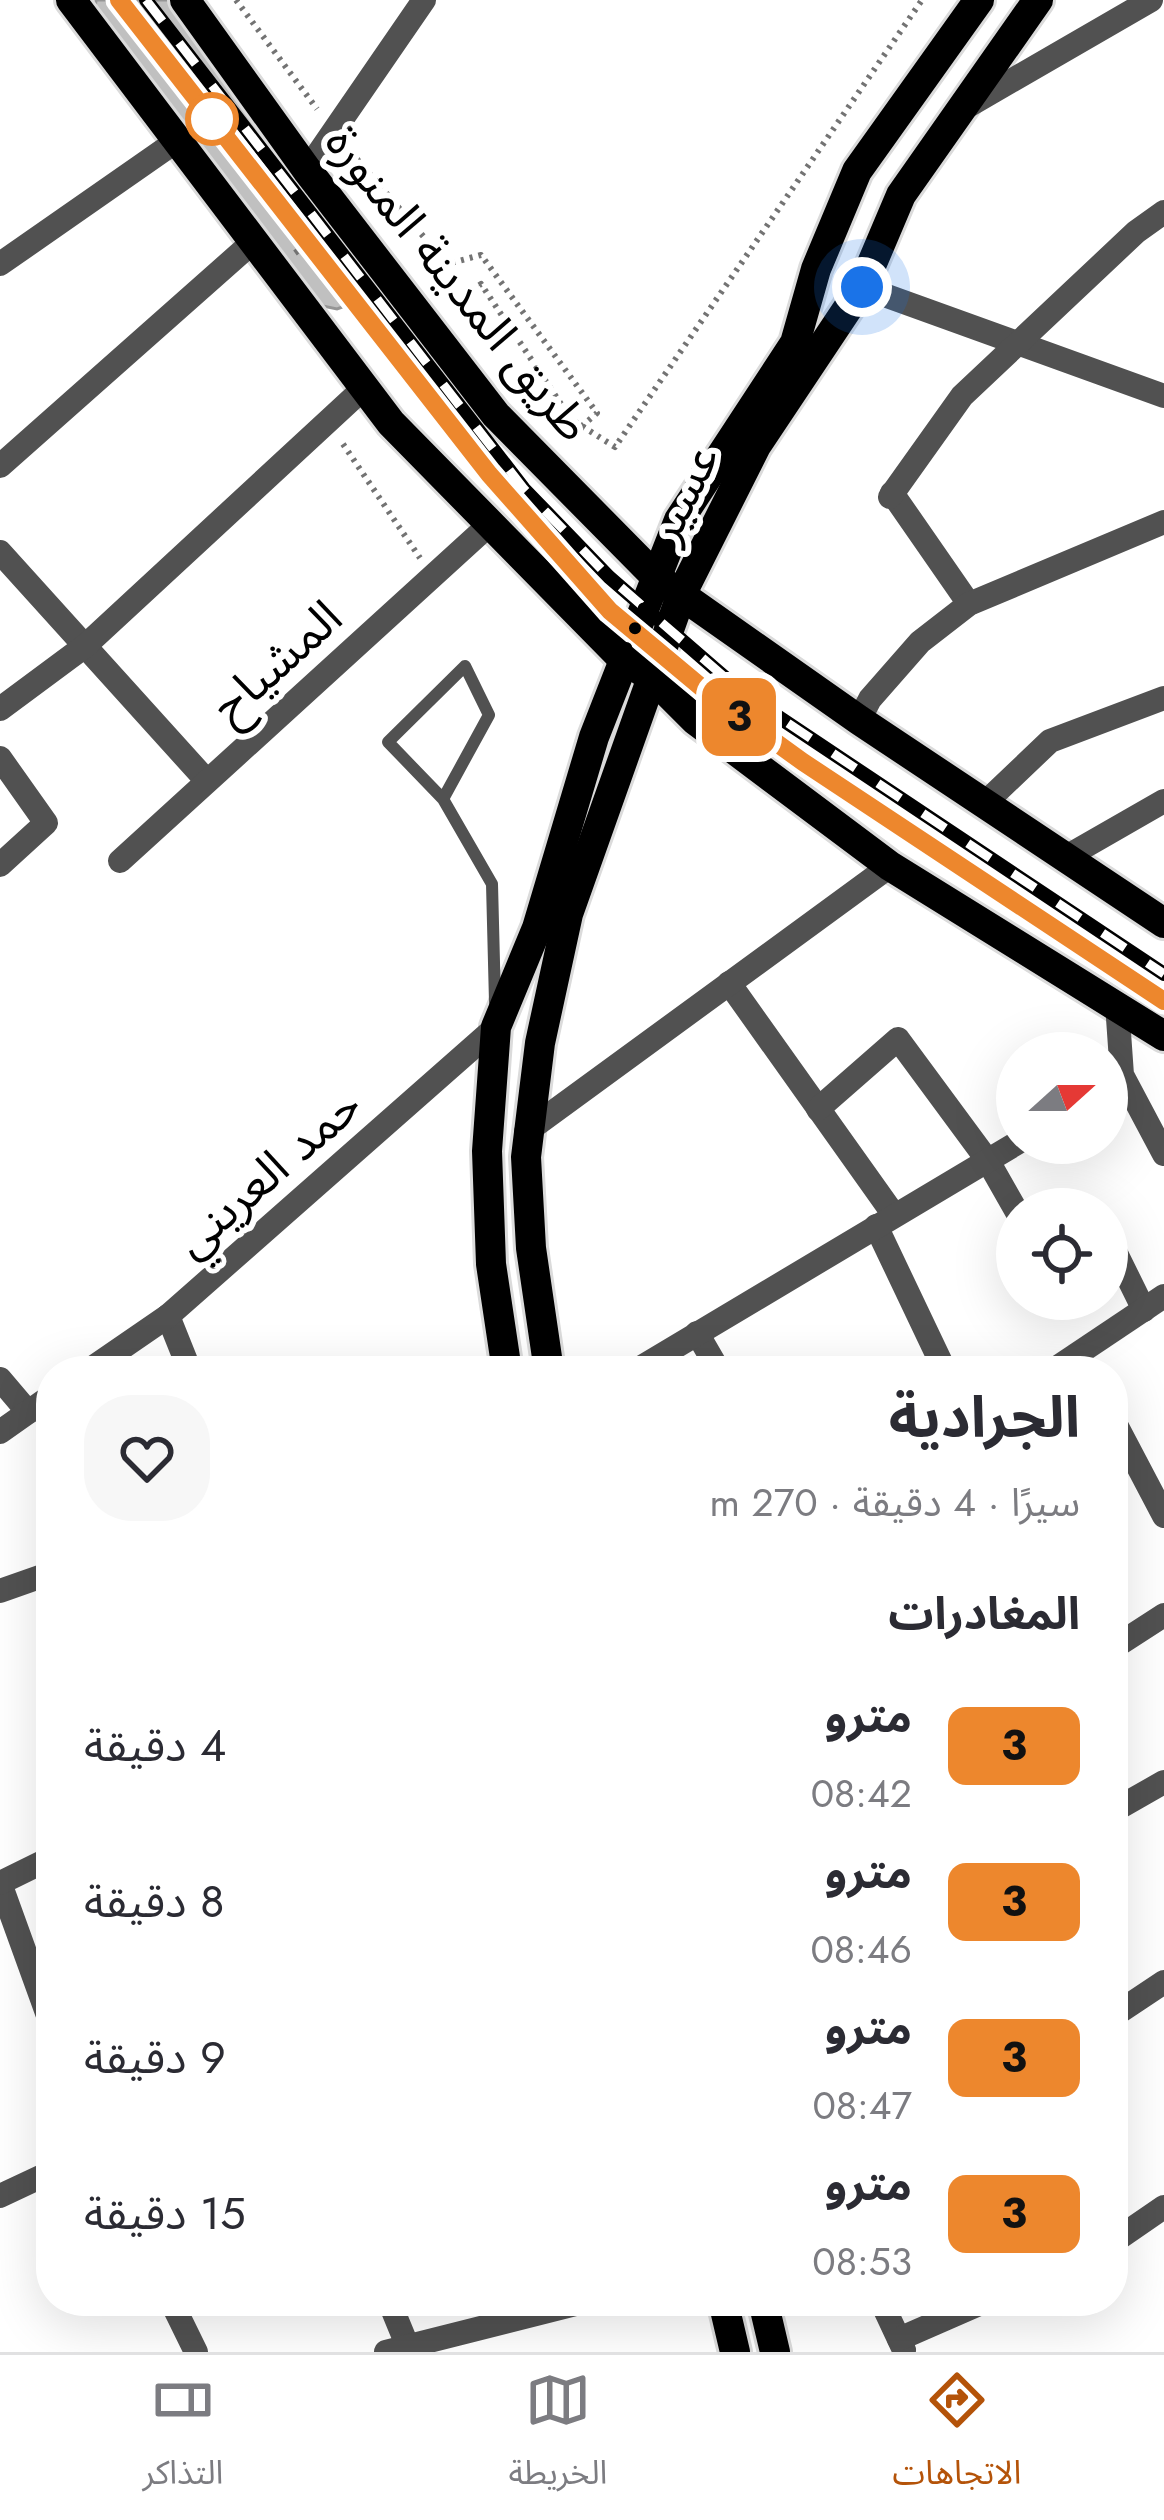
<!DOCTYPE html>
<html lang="ar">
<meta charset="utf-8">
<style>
:root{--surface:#fff;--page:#f7f7f7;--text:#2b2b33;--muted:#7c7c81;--line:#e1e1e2;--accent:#b45309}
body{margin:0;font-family:Jost,"Noto Sans Arabic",sans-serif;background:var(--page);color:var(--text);direction:rtl;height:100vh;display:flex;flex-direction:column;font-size:45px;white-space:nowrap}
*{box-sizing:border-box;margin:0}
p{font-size:39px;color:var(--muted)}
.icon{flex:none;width:66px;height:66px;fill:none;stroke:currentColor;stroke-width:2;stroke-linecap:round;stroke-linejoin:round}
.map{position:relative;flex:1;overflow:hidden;direction:ltr}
.side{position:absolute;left:36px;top:1356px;width:1092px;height:960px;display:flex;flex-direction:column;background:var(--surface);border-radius:48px;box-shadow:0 12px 48px #0002;direction:rtl}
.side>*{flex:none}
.badge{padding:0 24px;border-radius:18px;font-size:42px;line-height:78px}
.needle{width:78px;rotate:69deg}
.fabs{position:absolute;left:996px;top:1032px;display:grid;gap:24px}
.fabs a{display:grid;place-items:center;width:132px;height:132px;border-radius:50%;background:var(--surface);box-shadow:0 12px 48px #0002;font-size:60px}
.you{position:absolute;width:60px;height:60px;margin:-30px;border:9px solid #fff;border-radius:50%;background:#1a73e8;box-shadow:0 0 0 18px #1a73e833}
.map>.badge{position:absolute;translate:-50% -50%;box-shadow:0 0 0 6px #fff}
h2{padding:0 48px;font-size:45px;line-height:108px}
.round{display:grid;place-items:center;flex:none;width:126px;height:126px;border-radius:48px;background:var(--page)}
.headline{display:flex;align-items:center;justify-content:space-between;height:204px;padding:0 48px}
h1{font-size:57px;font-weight:700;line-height:90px}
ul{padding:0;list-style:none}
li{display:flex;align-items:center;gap:36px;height:156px;padding:0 48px}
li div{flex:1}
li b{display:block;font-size:45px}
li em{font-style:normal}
li .badge{min-width:132px;font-weight:700;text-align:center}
.dock{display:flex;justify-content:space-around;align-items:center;height:168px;border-top:3px solid var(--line);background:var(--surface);font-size:33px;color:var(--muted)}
.dock a{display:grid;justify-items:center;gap:6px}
.dock .selected{color:var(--accent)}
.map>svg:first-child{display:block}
.building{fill:#c0c0c0;stroke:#959595;stroke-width:3}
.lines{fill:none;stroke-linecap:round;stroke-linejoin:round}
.primary-casing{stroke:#dbdbdb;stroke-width:36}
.path{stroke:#737373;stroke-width:6;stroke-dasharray:3 6;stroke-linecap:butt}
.service{stroke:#515151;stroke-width:12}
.minor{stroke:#515151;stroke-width:24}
.primary{stroke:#000;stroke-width:30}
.rail-casing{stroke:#000;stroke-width:14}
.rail{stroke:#fff;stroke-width:9;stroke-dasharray:27;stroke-linecap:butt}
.line-casing{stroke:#fff;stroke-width:27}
.line{stroke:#ed872d;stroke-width:18}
.walk{stroke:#000;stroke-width:12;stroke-dasharray:0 21.6}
.stop-dot{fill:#fff;stroke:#ed872d;stroke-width:6}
.labels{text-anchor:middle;stroke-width:12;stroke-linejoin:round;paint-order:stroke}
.street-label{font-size:48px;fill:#000;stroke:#fff}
</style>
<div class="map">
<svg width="1164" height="2352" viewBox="0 0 1164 2352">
<rect width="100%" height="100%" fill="#fff"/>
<polygon class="building" points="96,0 175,0 363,261 362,282 351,304 337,309 313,304 95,9"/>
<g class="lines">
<defs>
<g id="primary">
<polyline points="71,0 391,423 622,658 654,679 695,720 890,866 1164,1036"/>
<polyline points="185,0 307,170 496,415 657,578 859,720 1164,923"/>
<polyline points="507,1371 491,1264 487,1151 496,1027 537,928 594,737 679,520 795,343 816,269 857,171 979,0"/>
<polyline points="549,1371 531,1248 526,1157 540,1043 568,914 682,593 756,446 862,287 901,195 1038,0"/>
<polyline points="723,2301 735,2352"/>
<polyline points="763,2301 775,2352"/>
</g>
</defs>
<use href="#primary" class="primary-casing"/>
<g class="path">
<polyline points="236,0 317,109"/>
<polyline points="351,152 447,264 481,255 597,413 582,426"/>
<polyline points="295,253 323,232"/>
<polyline points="449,305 481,284 561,404"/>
<polyline points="552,407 615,447 922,0"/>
<polyline points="343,444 420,558"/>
</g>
<polyline class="service" points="443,799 489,715 465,666 388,742 443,799 492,884 495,1002"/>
<g class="minor">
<polyline points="966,107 1151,0"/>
<polyline points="307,170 424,0"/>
<polyline points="0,264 178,140"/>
<polyline points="862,287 1164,396"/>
<polyline points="0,466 254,241"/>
<polyline points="892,493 969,604"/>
<polyline points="890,497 962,396 1136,232 1164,212"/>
<polyline points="0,552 206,780"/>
<polyline points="0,709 85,646 365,387"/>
<polyline points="859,720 870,699 920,642 969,604 1164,522"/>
<polyline points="0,758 46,823 0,865"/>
<polyline points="986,802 1050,741 1164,698"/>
<polyline points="1068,856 1164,801"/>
<polyline points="120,861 490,524"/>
<polyline points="729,983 894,1215"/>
<polyline points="1117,1004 1122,1075 1164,1154"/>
<polyline points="818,1109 898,1039 988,1161 1017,1212"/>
<polyline points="526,1132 890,866"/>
<polyline points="876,1226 945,1371"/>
<polyline points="1107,1235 1144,1310"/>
<polyline points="168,1316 190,1371"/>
<polyline points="697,1333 719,1371"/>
<polyline points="88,1371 168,1316 496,1027"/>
<polyline points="635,1371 1017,1143"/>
<polyline points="1052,1371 1164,1296"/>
<polyline points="0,1379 28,1412"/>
<polyline points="1113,1419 1164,1516"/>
<polyline points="0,1432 51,1396"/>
<polyline points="0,1591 51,1573"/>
<polyline points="1113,1648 1164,1615"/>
<polyline points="1113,1811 1164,1782"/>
<polyline points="0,1883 51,2024"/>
<polyline points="0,1883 51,1858"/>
<polyline points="1113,2016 1164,1982"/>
<polyline points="0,2196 51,2172"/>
<polyline points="1113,2242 1164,2207"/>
<polyline points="171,2301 196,2352"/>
<polyline points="389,2301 410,2352"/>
<polyline points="881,2301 904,2350"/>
<polyline points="899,2339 986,2301"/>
<polyline points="386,2352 587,2301"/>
</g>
<use href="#primary" class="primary"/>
<defs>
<g id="rail">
<polyline points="119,0 489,474 610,611 688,677 803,762 1164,1001"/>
<polyline points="146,0 524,489 609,577 744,694 1164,974"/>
</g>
</defs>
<use href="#rail" class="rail-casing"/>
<use href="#rail" class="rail"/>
</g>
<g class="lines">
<defs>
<polyline id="line" points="119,0 489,474 610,611 713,697 803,762 1164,1001"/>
</defs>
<use href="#line" class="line-casing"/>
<use href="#line" class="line"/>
<polyline class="walk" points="212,119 178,140 392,423 622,658 657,578 682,593 755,446 862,287"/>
</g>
<circle class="stop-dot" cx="212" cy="119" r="24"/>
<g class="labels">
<g class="street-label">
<text transform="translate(459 283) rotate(51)" y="17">طريق المدينة المنورة</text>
<text transform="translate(682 493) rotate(-64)" y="17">عسير</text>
<text transform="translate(276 661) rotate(-42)" y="17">المشياح</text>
<text transform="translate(267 1172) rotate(-41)" y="17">حمد العريني</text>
</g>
</g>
</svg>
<div class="fabs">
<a><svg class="needle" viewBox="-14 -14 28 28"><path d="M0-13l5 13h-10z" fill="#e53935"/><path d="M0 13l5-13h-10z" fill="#7c7c81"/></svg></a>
<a><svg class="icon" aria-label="locate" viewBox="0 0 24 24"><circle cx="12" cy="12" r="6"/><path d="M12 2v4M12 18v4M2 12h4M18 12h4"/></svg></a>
</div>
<div class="you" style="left:862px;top:287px"></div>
<b class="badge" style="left:739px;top:717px;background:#ed872d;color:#111">3</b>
<section class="side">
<div class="headline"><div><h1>الجرادية</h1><p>سيرًا · 4 دقيقة · 270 m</p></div><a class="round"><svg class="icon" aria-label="heart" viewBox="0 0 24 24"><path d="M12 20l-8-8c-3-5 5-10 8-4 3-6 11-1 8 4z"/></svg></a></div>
<h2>المغادرات</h2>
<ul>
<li><span class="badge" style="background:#ed872d;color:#111">3</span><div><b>مترو</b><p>08:42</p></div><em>4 دقيقة</em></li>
<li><span class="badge" style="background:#ed872d;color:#111">3</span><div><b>مترو</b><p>08:46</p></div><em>8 دقيقة</em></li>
<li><span class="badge" style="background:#ed872d;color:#111">3</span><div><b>مترو</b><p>08:47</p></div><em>9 دقيقة</em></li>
<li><span class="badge" style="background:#ed872d;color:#111">3</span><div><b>مترو</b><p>08:53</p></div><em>15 دقيقة</em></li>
</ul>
</section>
</div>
<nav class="dock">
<a class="selected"><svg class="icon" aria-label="directions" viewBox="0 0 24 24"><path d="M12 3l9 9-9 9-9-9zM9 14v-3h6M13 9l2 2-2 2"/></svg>الاتجاهات</a>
<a><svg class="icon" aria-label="map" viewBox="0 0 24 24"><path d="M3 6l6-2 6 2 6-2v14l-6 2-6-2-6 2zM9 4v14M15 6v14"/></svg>الخريطة</a>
<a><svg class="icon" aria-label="tickets" viewBox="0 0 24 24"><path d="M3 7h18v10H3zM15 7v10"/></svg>التذاكر</a>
</nav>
